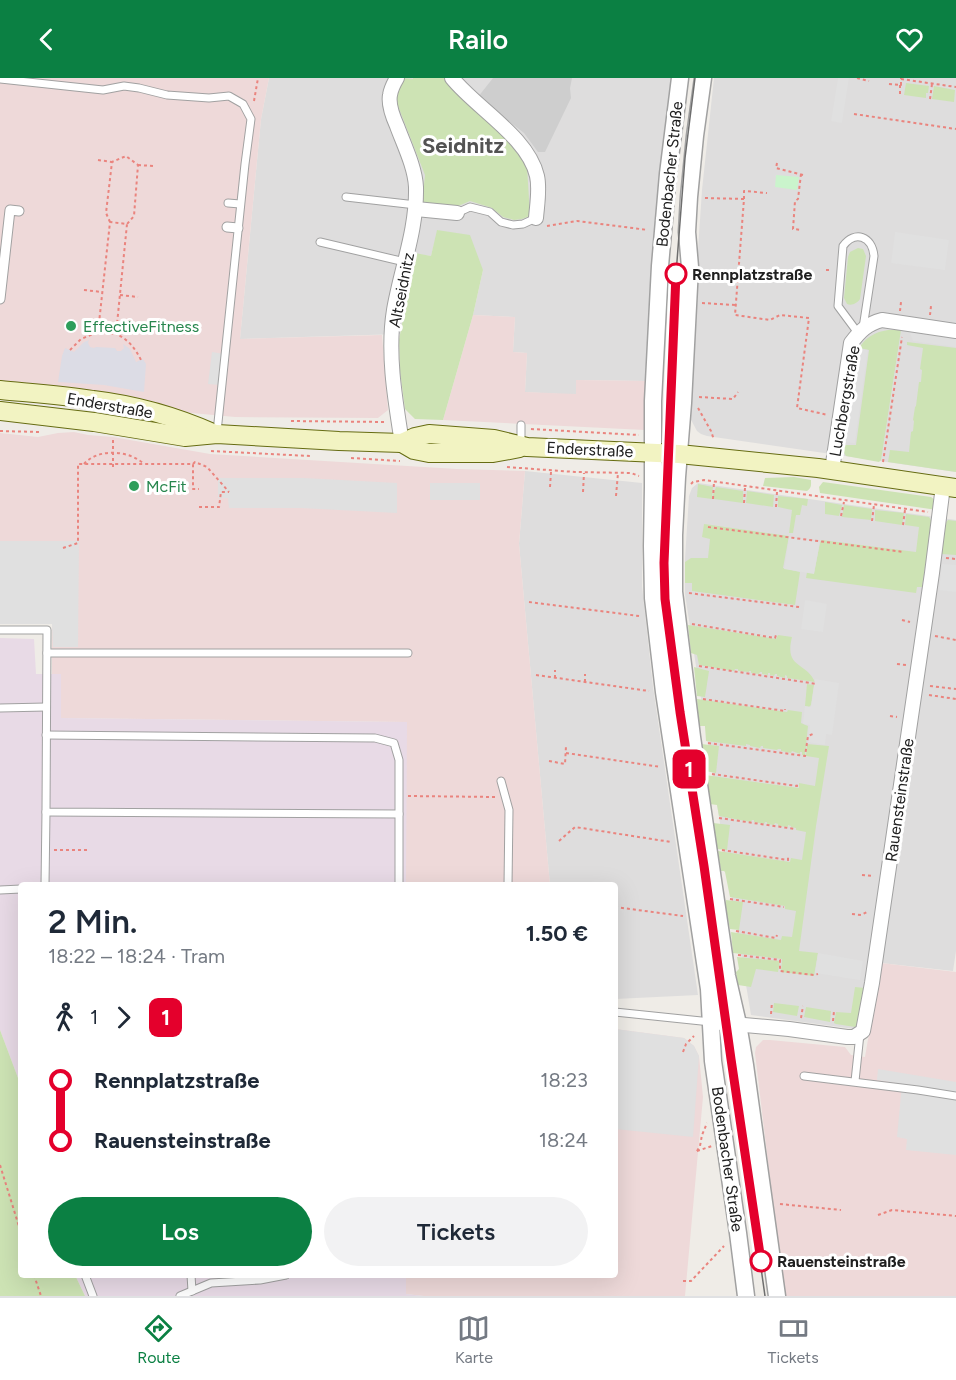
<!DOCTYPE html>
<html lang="de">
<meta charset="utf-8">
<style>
:root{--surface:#fff;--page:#f2f2f3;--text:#1f2937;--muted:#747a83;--line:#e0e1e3;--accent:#0b8043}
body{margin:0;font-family:Figtree,sans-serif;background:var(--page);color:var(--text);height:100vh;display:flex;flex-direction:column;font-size:22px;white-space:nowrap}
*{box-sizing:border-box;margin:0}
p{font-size:20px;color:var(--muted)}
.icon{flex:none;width:33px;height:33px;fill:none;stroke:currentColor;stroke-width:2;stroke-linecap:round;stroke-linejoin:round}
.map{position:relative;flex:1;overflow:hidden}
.drawer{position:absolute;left:18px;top:804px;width:600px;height:396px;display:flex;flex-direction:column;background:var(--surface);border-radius:6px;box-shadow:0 6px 24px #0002}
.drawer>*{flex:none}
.badge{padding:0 12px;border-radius:9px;font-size:21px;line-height:39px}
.map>.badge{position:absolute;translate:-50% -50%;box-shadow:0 0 0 3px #fff}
.legs{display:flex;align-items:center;gap:9px;height:66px;padding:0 30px;font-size:20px}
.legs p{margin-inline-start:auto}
.overview{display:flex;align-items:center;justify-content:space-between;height:102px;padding:0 30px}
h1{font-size:33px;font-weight:600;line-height:45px}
.button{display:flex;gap:12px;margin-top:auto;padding:12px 30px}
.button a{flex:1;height:69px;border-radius:36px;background:var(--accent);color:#fff;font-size:24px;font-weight:600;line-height:69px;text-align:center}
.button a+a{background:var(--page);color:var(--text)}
ul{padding:0 30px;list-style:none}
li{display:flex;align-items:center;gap:21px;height:60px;font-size:22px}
li i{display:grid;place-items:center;width:9px;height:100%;margin:0 8px;background:currentColor}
li i::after{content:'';width:15px;height:15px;margin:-8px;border:4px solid;border-radius:50%;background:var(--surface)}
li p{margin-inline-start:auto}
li:first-child i{background:linear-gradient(#0000 50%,currentColor 0)}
li:last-child i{background:linear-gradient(currentColor 50%,#0000 0)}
header{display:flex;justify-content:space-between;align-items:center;height:78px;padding:0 30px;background:var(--accent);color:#fff;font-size:27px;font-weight:600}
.tabs{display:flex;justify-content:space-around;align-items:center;height:84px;border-top:2px solid var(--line);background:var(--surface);font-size:16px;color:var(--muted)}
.tabs a{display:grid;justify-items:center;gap:3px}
.tabs .active{color:var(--accent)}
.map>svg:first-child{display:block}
.residential{fill:#dedddd}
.commercial{fill:#eed9d9}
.industrial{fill:#e8dae6}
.religious{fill:#cecece}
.grass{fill:#cde3b4}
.park{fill:#caf4cc}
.parking{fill:#e0e0e0}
.plaza{fill:#dcdce5}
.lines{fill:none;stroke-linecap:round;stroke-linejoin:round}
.service-casing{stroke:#a1a1a1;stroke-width:9}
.pedestrian-casing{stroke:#a1a1a1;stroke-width:11}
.minor-casing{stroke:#a1a1a1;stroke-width:16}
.tertiary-casing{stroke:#a1a1a1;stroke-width:19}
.secondary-casing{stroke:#666c12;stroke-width:20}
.path{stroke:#ea847e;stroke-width:2;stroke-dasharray:3 3;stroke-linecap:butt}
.service{stroke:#fff;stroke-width:7}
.pedestrian{stroke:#fff;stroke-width:9}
.minor{stroke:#fff;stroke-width:14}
.tertiary{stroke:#fff;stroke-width:16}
.secondary{stroke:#f2f3c2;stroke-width:18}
.tram{stroke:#6e6e6e;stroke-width:1.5}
.line-1-casing{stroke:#fff;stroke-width:14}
.line-1{stroke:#e4002c;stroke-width:9}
.stop-1-dot{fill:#fff;stroke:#e4002c;stroke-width:3}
.leisure-dot{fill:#2e9e5b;stroke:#fff;stroke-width:2}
.labels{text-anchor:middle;stroke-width:6;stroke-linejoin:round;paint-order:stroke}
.street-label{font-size:16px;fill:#202020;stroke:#fff}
.stop-label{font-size:16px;font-weight:bold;fill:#202020;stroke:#fff;text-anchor:start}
.leisure-label{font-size:16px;fill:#27864d;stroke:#fff;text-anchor:start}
.district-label{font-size:22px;font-weight:bold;fill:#535353;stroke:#fff}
</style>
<header><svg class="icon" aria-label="back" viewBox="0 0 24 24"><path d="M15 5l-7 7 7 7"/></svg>Railo<svg class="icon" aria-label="heart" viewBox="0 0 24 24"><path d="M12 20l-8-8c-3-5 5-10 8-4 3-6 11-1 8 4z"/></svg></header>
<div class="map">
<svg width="956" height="1218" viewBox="0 0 956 1218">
<rect width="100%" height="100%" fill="#efece7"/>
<g class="residential">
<polygon points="269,0 676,0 648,303 576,302 576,317 525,314 527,275 513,274 515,239 473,237 483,192 438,152 431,178 415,176 400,256 240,261 261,41"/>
<polygon points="714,0 956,0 956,394 707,358 701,356 697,353 689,338 690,291 702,112"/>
<polygon points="525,393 642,405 642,508 653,609 698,917 615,921 615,807 550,807 519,466"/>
<polygon points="698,405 956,442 956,873 953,893 881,885 869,953 751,937 728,798 685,516 685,481 689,418 692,410"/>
</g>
<g class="commercial">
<polygon points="0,0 269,0 261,41 240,261 382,257 388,332 378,340 235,339 181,334 17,306 0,302"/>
<polygon points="473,237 515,239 513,274 527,275 525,314 576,316 576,302 648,303 645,352 443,342"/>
<polygon points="74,354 88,357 113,359 210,376 457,391 525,393 519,466 550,807 406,807 406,644 60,640 61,596 52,596 52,546 0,546 0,355 38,359 58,355"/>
<polygon points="881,885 956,894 956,1218 784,1218 755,975 756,969 763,962 770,962 845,969 851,977 865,979"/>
<polygon points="615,951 684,960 694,968 699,978 703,1019 685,1218 424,1218 406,1216 406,1197 615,1197"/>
</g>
<g class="industrial">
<polygon points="0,560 34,561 36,596 61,596 61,640 407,644 406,807 21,807 21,1008 0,952"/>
<polygon points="75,1197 406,1197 406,1216 424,1218 85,1218"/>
</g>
<polygon class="religious" points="493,0 572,0 570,10 571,20 545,74 538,74 524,55 478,19"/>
<g class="grass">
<polygon points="404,0 413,1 413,0 447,0 499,52 527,88 530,138 522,141 514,142 503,139 492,130 470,123 456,129 422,126 425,97 398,28 396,20"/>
<polygon points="906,5 929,8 928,15 926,15 926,20 904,17"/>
<polygon points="934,8 955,12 954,24 932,21"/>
<polygon points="437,152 470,157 483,192 473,237 443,342 415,341 405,331 400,293 399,262 415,175 431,178"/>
<path d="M858,170L863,171L866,178L860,221C857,225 852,228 847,226L844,220L848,179L850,174Z"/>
<path d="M888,252H901L881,382L879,384L846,378L842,371L843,367H856L869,272L859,270C866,259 875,254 888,252Z"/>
<polygon points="907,264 956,270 956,394 888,384 890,372 909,374 911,354 913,353 914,343 913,342 915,329 916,328 919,304 921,304 922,292 920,291 923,270 907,267"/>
<path d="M794,399L811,402C811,406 812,410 807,413L763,408L765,400Z"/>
<polygon points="823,404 931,419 935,422 937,432 820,415 819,409"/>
<polygon points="698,406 713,409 712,421 697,419"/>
<polygon points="716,409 743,413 743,425 714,421 713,417"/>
<polygon points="747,413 774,417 773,429 746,425"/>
<polygon points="778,418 808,421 807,428 802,427 800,437 796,437 793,455 789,455 792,432 778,429"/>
<polygon points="825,424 842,427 839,438 825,436"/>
<polygon points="844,427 872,431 871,442 842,439"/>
<polygon points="875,432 904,435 902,447 875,443"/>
<polygon points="906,436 929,439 932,444 922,509 917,509 916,515 806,500 807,494 814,495 820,464 822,462 916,474 919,449 905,447"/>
<polygon points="948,442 956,443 956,477 941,476 945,446"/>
<polygon points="704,446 789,458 783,490 800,494 795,527 692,513 692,505 685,505 685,484 691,480 708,480 710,461 702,459"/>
<path d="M688,547L776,561L778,557L792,559C784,591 806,583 815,604L787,600V598L785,597V600L777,598V596H775L774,598L770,597V595H768V597L762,596V594H760L759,596L751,595V593H749V594L738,593V591H735L734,593L699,587L697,577L691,575Z"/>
<polygon points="694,589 709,593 705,619 697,618"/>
<polygon points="807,606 814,607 811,627 809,629 805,628"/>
<polygon points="697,621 787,634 788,632 802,634 801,645 808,648 805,677 802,677 802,674 800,674 800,676 792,673 791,675 781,673 781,671 778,671 777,672 763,670 763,668 761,668 760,670 750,668 750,667 746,666 746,668 706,663 705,648 699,648"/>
<polygon points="701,666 719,668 716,695 705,693"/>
<polygon points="807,666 829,668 816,748 799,873 818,875 814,898 781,894 782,881 733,875 731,854 781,862 782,858 792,859 796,833 785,831 785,828 730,819 725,794 724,793 721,793 718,773 790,784 791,780 802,782 806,754 796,752 796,750 791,749 791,748 788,747 788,749 778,748 778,746 775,745 774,747 767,746 767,744 765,744 764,746 754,744 754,742 752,742 751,744 719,738 717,727 710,726 705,697 799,710 799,705 815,708 819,680 806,678"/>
<polygon points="713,745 730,747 727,772 717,771"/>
<polygon points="726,822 743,824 739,852 730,851 725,826"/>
<polygon points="737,879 780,883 778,894 756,891 751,909 738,907 736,894 739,891"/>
<polygon points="855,909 865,910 859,944 855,949 836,946 834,945 836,934 851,935"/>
<polygon points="774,925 799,928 797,938 773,934"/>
<polygon points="806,929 831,933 830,944 804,939"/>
<polygon points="0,952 21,1008 21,1197 75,1197 85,1218 0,1218"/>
</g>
<polygon class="park" points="776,97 799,99 797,112 775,109"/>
<g class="parking">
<polygon points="838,0 849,0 842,45 831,43"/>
<polygon points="895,154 949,162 945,192 891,185"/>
<polygon points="909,253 956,261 956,269 913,263"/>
<polygon points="858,271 868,272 855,365 844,364"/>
<polygon points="212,274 224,276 220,307 208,306"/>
<polygon points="218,400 304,400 397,405 397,435 301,430 229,430 228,420 218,420"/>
<rect x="430" y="405" width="50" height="17"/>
<polygon points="789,459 820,464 814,496 784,491"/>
<polygon points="0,463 79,463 78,569 53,569 52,546 0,546"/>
<polygon points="942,486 956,487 956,514 939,512"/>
<polygon points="805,522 827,526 823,554 801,551"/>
<polygon points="815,601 839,605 832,657 826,656 825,667 808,664 810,647 803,646 805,628 811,629"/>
<polygon points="818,875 863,883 860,902 815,895"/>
<polygon points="615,951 684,960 694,968 699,978 693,1059 615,1051"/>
<polygon points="878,991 956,1004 956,1077 906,1072 907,1061 897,1059 902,1006 877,1002"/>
</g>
<polygon class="plaza" points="89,262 88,265 90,269 94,270 96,269 115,270 117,273 121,273 124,270 123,266 130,271 136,284 143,281 146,286 144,314 104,307 58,304 62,278 65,270 74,274 84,264"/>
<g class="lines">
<defs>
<g id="service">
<polyline points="0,1 103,12 124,8 139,10 167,17 209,20 229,18 243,26 251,41 245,86 217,354"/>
<polyline points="346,119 416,127"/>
<polyline points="228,125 240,126"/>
<polyline points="457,135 470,129 490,134 501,144 513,147 523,146 536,140"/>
<polyline points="320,164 405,184"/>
<path d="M858,255L838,228L843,168C855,152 872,158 874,178L863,250"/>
<polyline points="521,367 521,347"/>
<polyline points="0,552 47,552 46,734 399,736 399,807"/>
<polyline points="47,575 408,575"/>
<polyline points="0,630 46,629"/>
<polyline points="46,657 375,660 394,665 399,682 399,736"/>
<polyline points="501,703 509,732 508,807"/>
<polyline points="45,807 46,734"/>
<polyline points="0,812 21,811"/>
<polyline points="615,934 711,944"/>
<polyline points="804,998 918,1012 956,1018"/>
<polyline points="855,1003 860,956"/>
<polyline points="85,1197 93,1218"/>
<polyline points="191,1197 192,1213"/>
<polyline points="180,1218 211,1205 260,1202 286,1197"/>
</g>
<g id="pedestrian">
<polyline points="227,149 238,150"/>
<polyline points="0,221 10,132 19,133"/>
</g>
<g id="minor">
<path d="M397,0C394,5 391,11 390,17C388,27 393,39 397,48C404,67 415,89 416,109C417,152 401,191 394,232C387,275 395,321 402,365"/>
<path d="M452,0C476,30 528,59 537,98C540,111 537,127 536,140"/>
<polyline points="416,131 457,135"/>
<path d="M832,392L851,265C860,253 867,246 882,242L956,253"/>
<polyline points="711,944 789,951 847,959 854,959 863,953 872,905 932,495 943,408"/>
</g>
<g id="tertiary">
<polyline points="680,0 668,96 660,188 653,323 653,409 652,468 653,520 664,614 709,911 713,983 738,1155 746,1218"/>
<polyline points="703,0 695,58 689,119 687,154 690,189 683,325 677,399 674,457 674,514 692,659 727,898 738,946 745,987 777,1218"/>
</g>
<g id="secondary">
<path d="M0,312C31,315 62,317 93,322C135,327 177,339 215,356"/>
<polyline points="0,333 94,344 185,359 217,356 339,363 402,365 415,359 429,356 494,361 527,369 679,376 818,390 956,410"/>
<polyline points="402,365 414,372 429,375 493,375 520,370"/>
</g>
</defs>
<use href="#service" class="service-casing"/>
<use href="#pedestrian" class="pedestrian-casing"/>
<use href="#minor" class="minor-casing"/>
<use href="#tertiary" class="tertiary-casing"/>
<use href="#secondary" class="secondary-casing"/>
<g class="path">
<polyline points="857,0 869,3"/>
<polyline points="901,1 956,9"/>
<polyline points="889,6 901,7 901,0"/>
<polyline points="900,16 900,7"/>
<polyline points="930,21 932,6"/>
<polyline points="254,23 258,0"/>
<polyline points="854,36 956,51"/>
<polyline points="98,82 112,84"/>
<polyline points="777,85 776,90 803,97"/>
<polyline points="138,87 153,88"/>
<polyline points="801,96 798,121 795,123 793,151 802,152"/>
<polyline points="705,120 744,121 735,237 770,242 780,237 809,240 797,330 828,337"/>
<polyline points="744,121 744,113 767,115"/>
<polyline points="110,144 106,135 112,84 126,78 138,87 134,138 127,146"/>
<polyline points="547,148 577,143 648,152"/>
<polyline points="826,192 832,192"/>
<polyline points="84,212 102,214"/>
<polyline points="120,217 138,219"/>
<polyline points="702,225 735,227"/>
<polyline points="900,233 901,224"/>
<polyline points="930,237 931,228"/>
<polyline points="98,254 116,256"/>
<path d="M70,272L81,261L98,254L110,144L127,146L116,256C128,261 135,270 141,282"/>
<polyline points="699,319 733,321 738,314"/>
<polyline points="698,330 711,353 714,362"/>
<polyline points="291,343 385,344"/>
<polyline points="531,351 639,357"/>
<polyline points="0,353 39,354"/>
<polyline points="113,362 113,390"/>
<polyline points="211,373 310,378"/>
<polyline points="351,380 400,383"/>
<polyline points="883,384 902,259"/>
<path d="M84,386C98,370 129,372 144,386"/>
<polyline points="193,386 195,384 207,389 229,414"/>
<polyline points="507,389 575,394 631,395 639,398"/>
<polyline points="691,406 693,404 704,402 928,434"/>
<polyline points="550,409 551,394"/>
<polyline points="583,414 584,395"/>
<polyline points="616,418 618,395"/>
<polyline points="713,421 714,404"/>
<polyline points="744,425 745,410"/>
<polyline points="199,429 219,429 221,414 229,414"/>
<polyline points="776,429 777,414"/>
<polyline points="841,438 844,424"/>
<polyline points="872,443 874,427"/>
<polyline points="903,447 905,432"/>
<polyline points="708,449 904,474"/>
<polyline points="63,470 78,465 78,386 193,386 193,411 199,411"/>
<polyline points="946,480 956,481"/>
<polyline points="689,515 799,529"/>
<polyline points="529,524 639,538"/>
<polyline points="902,542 910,544"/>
<polyline points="692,546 775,560 776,557"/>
<polyline points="935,558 956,562"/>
<polyline points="897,586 906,587"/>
<polyline points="699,588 817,606"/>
<polyline points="536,597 649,613"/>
<polyline points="555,600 555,592"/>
<polyline points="585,604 585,596"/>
<polyline points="930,608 956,611"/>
<polyline points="929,617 956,621"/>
<polyline points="703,621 785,633 785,631"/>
<polyline points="890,638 897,639"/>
<polyline points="708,665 805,678 808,658 813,656"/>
<polyline points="566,675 661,689"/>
<polyline points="549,683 565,686 566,668"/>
<polyline points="712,696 797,708 797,705"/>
<polyline points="408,718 496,719"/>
<polyline points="719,740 795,751"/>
<polyline points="559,763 575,749 671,764"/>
<polyline points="54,772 87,772"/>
<polyline points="722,772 788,782 788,779"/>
<polyline points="862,797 874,798"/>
<polyline points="730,821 784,829"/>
<polyline points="615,829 683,838"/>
<polyline points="852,836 861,837 869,833"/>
<polyline points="736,853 776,860 777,857"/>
<polyline points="738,877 780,882 780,893 814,897 818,896"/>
<polyline points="771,936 772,924"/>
<polyline points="801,940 803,928"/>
<polyline points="833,943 834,933"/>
<polyline points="683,974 686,966 694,958"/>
<polyline points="697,1073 700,1068 702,1057 707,1045"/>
<polyline points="697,1073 712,1068"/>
<polyline points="0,1087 21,1155"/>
<polyline points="780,1126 841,1132"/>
<polyline points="878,1137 892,1132 956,1138"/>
<polyline points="34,1197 41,1218"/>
<polyline points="683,1203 691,1203 724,1168"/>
</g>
<use href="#service" class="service"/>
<use href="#pedestrian" class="pedestrian"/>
<use href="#minor" class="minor"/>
<use href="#tertiary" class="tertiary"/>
<use href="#secondary" class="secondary"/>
<polyline class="tram" points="695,0 685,80 676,196 664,485 665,521 680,634 704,788 765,1218"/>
</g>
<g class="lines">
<defs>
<polyline id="line-1" points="676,196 664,485 665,521 680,634 704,788 731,981 761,1183"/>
</defs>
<use href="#line-1" class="line-1-casing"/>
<use href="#line-1" class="line-1"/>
</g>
<g class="stop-1-dot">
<circle cx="676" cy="196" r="10"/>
<circle cx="761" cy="1183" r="10"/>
</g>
<g class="leisure-dot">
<circle cx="71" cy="248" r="6"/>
<circle cx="134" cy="408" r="6"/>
</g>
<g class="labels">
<g class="street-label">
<text transform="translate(669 96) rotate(-84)" y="6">Bodenbacher Straße</text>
<text transform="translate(401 212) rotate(-79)" y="6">Altseidnitz</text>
<text transform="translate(844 323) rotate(-80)" y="6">Luchbergstraße</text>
<text transform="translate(110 327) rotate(10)" y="6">Enderstraße</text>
<text transform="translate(590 371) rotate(3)" y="6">Enderstraße</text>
<text transform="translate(899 722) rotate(-82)" y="6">Rauensteinstraße</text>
<text transform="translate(728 1081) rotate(82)" y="6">Bodenbacher Straße</text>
</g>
<g class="stop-label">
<text x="692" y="202">Rennplatzstraße</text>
<text x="777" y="1189">Rauensteinstraße</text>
</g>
<g class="leisure-label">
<text x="83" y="254">EffectiveFitness</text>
<text x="146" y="414">McFit</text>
</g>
<g class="district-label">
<text x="463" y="75">Seidnitz</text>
</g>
</g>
</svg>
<b class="badge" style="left:689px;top:691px;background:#e4002c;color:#fff">1</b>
<section class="drawer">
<div class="overview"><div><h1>2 Min.</h1><p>18:22 – 18:24 · Tram</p></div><b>1.50 €</b></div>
<div class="legs"><svg class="icon" aria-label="walk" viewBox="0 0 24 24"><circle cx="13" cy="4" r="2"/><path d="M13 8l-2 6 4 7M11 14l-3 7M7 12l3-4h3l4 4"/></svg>1<svg class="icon" aria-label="forward" viewBox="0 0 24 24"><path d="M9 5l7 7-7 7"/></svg><b class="badge" style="background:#e4002c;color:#fff">1</b></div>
<ul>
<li><i style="color:#e4002c"></i><b>Rennplatzstraße</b><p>18:23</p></li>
<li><i style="color:#e4002c"></i><b>Rauensteinstraße</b><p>18:24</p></li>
</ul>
<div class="button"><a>Los</a><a>Tickets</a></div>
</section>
</div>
<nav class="tabs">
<a class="active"><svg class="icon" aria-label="directions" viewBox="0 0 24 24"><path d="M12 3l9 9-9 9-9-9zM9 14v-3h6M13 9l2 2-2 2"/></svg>Route</a>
<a><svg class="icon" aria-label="map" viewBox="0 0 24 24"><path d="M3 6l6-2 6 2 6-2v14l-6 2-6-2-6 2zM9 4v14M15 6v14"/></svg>Karte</a>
<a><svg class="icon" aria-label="tickets" viewBox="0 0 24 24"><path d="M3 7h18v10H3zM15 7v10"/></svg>Tickets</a>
</nav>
